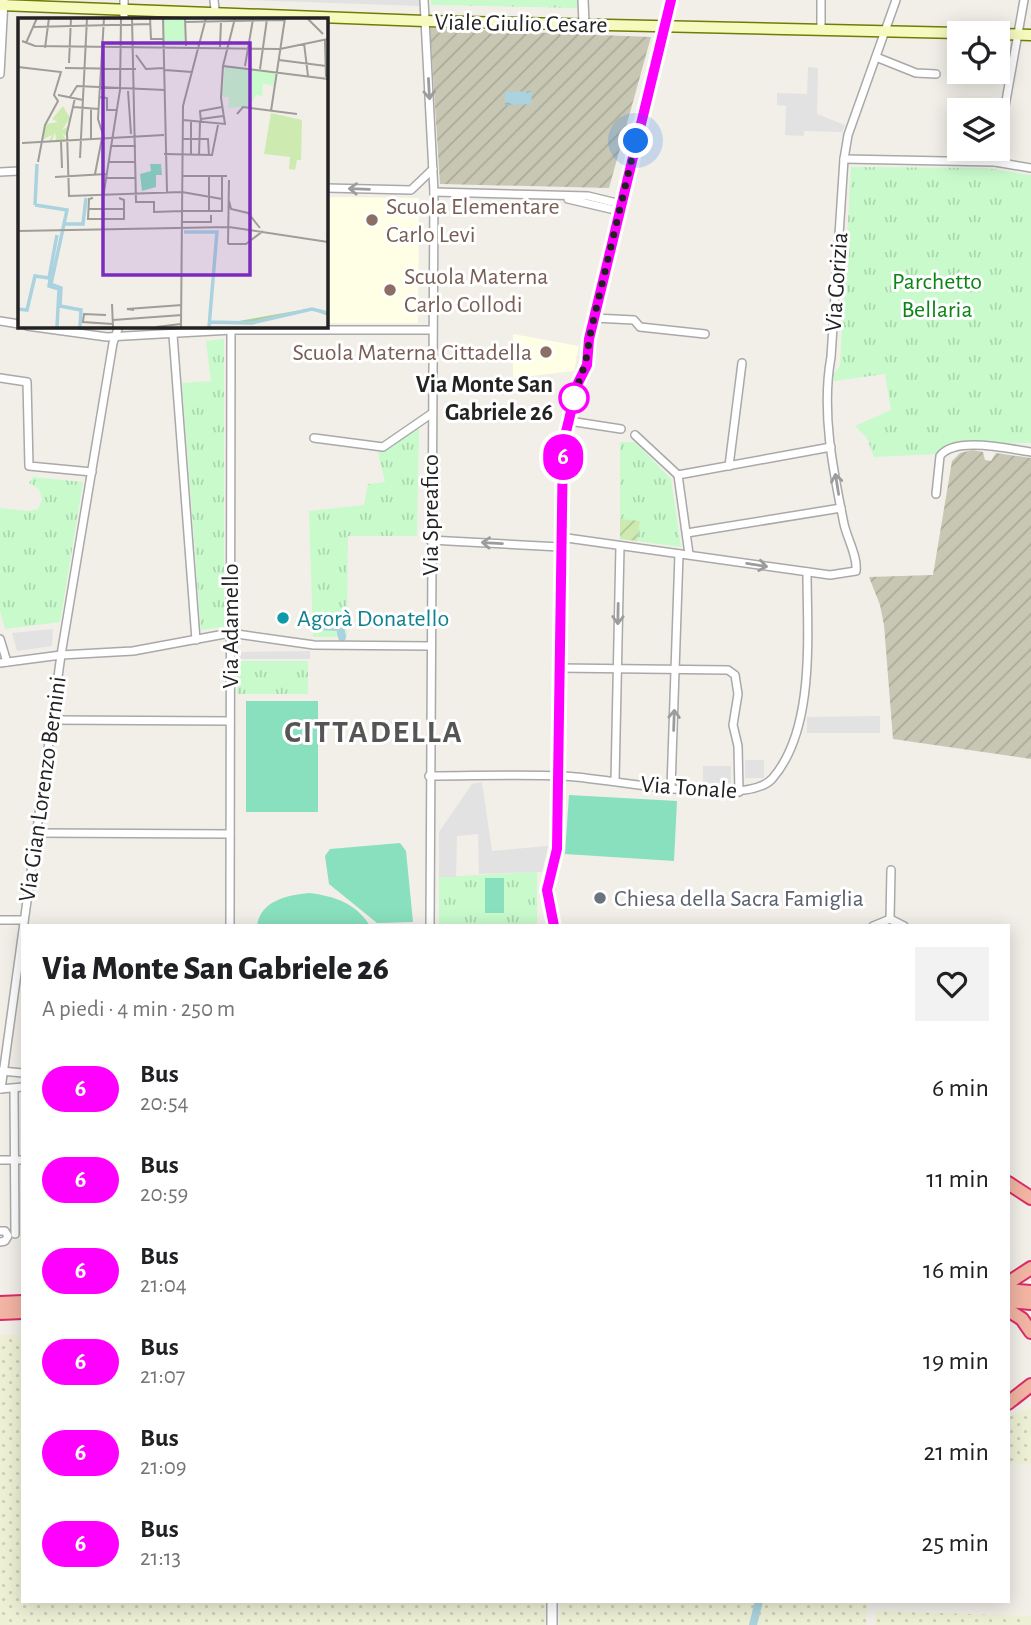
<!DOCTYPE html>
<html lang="it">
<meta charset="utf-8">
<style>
:root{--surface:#fff;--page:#f2f2f2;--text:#202124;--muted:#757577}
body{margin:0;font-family:"Alegreya Sans",sans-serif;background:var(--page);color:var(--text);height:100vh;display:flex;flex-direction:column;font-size:26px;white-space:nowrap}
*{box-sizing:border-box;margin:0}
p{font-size:23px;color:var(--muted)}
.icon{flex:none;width:38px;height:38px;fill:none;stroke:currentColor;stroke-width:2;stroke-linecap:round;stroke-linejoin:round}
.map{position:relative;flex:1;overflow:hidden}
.side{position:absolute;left:21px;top:924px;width:989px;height:679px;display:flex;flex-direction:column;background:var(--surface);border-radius:0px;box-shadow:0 4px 18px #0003}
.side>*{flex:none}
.badge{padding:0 14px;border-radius:23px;font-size:24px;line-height:46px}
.tools{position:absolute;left:947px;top:21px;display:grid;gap:14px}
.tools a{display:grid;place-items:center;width:63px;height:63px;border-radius:0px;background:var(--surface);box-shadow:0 4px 18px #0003;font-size:35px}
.you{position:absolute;width:35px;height:35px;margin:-18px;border:5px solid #fff;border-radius:50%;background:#1a73e8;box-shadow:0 0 0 10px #1a73e833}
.map>.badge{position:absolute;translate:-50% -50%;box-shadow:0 0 0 4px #fff}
.round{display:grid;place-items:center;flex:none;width:74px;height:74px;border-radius:0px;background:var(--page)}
.overview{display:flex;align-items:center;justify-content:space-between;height:119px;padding:0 21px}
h1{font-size:33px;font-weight:800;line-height:52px}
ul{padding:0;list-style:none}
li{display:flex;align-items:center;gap:21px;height:91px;padding:0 21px}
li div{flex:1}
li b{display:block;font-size:26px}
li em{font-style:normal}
li .badge{min-width:77px;font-weight:700;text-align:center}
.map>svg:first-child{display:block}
.education{fill:#ffffe5}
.construction{fill:url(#construction-furrows)}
.farmland{fill:url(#farmland-dots)}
.park{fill:url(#park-tufts)}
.garden{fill:url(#garden-furrows)}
.pitch{fill:#88e0be}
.parking{fill:#e2e2e2}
.water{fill:url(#water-ripples)}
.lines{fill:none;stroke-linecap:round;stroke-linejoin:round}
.canal{stroke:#aad3df;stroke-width:8}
.minor-casing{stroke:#a9a9a9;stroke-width:10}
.tertiary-casing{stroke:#a9a9a9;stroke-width:12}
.secondary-casing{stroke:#707d05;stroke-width:13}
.trunk-casing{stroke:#dc2a67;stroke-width:16}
.minor{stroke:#fff;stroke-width:7}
.tertiary{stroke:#fff;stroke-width:9}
.secondary{stroke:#f7fabf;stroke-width:10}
.trunk{stroke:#f2b4a3;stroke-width:12}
.oneway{stroke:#9c9c9c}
.line-casing{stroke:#fff;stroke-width:16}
.line{stroke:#f0f;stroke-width:10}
.walk{stroke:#222;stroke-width:7;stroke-dasharray:0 12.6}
.education-dot{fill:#8d6e63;stroke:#fff;stroke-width:2.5}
.stop-dot{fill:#fff;stroke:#f0f;stroke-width:3.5}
.culture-dot{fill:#0f9aa8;stroke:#fff;stroke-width:2.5}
.worship-dot{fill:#6b7280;stroke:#fff;stroke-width:2.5}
.labels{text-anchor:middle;stroke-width:6;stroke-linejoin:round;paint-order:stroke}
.street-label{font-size:24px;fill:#222;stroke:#fff}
.education-label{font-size:24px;fill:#785e54;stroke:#fff;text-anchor:start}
.park-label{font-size:24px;fill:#0c8416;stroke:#fff}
.stop-label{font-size:24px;font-weight:bold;fill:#222;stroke:#fff;text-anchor:end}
.culture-label{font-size:24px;fill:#0d838f;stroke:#fff;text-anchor:start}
.worship-label{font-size:24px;fill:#5b616d;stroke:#fff;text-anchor:start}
.district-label{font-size:32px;font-weight:bold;letter-spacing:2px;fill:#555;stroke:#fff}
.inset-river{fill:none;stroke:#aad3df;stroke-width:3.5}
.inset-road{fill:none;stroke:#9f9d99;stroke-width:2}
.view{fill:#7b2cbf;fill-opacity:0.15;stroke:#7b2cbf;stroke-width:3.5}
.inset-edge{fill:none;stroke:#222;stroke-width:3.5}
</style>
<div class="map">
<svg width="1031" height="1625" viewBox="0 0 1031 1625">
<defs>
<pattern id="construction-furrows" width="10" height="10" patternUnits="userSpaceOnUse" patternTransform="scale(1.75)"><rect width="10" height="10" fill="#c7c7b4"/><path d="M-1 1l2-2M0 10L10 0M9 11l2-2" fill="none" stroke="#abab9a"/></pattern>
<pattern id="farmland-dots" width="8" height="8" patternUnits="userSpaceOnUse" patternTransform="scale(1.75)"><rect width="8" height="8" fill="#eef0d5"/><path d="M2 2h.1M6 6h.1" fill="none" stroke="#ccceb7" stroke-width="1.8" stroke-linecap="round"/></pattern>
<pattern id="park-tufts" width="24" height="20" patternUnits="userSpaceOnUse" patternTransform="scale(1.75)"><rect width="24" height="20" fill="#c8facc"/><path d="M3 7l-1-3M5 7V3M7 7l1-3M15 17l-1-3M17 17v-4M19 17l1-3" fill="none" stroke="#acd6af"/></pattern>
<pattern id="garden-furrows" width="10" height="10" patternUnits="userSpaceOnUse" patternTransform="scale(1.75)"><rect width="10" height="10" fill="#cdebb0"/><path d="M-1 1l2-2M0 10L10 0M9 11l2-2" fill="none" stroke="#b0c997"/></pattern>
<pattern id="water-ripples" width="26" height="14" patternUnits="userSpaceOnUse" patternTransform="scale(1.75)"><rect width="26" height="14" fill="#aad3df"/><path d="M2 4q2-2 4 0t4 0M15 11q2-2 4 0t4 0" fill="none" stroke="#92b5bf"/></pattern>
</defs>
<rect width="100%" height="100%" fill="#f2efe9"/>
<g class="education">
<polygon points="326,197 419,198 418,323 326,323"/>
<polygon points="513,334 579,346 574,371 513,378"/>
</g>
<g class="construction">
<polygon points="430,28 651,37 609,188 440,184"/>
<polygon points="973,450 983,452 985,460 991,461 996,453 1031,458 1031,759 893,739 884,625 880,605 869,577 933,575 952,461 960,453"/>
</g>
<g class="farmland">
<polygon points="0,1335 23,1335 23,1601 545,1601 545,1625 0,1625"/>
<polygon points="1031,1408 1031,1465 1008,1462 1008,1416"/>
<polygon points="560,1601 867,1601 866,1625 560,1625"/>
<polygon points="876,1611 1031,1616 1031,1625 875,1625"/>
</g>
<g class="park">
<polygon points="431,0 577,0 577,8 431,5"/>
<polygon points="851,167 986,168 1031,175 1031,443 952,443 937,454 874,457 867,438 855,426 891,410 885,374 834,381 833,374 840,366"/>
<polygon points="224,339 224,627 201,630 182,383 211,381 206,341"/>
<polygon points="419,425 417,536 348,536 347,637 344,637 342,624 323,623 323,629 338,628 339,637 313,637 309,511 364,505 368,484 385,482 378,452 392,447"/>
<polygon points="620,442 635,442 671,479 681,547 637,541 640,522 620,519"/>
<polygon points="33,477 83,482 60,622 5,629 0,611 0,508 29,511 38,509 42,499 39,489 29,483"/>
<rect x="237" y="661" width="71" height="33"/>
<polygon points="537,872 537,923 531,926 439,926 439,877"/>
</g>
<polygon class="garden" points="620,519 640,521 637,541 620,539"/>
<g class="pitch">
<rect x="246" y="701" width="72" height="111"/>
<polygon points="569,795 677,801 674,861 565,854"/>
<polygon points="400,843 406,851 413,922 377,923 329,884 325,856 330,849"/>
<rect x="485" y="878" width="19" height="35"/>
<path d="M309,893C334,896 356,903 370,926H257C260,901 287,895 309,893Z"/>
</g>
<g class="parking">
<polygon points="244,0 420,0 420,6"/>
<polygon points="808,67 818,68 817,114 845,125 842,132 804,131 804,136 785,135 786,106 777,105 777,93 807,94"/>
<polygon points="53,629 52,646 17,651 12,633"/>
<polygon points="310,651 310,659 238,659 238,652"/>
<polygon points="880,716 880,733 807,733 807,717"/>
<rect x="745" y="760" width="19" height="18"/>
<rect x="703" y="766" width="28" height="17"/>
<polygon points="482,782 492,851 548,846 542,872 479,874 478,834 457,836 456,877 439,877 439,832 472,784"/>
</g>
<polygon class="water" points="531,91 532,104 505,105 505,92"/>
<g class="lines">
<g class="canal">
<polyline points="315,626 340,627 342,637"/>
<polyline points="753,1625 759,1601"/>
</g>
<defs>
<g id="minor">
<polyline points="214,0 216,19"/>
<polyline points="424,0 434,192 430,926"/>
<polyline points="124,19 124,0"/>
<polyline points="664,26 671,0"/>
<polyline points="821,30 821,0"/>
<polyline points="876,57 916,73 936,74"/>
<polyline points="0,74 4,0"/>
<polyline points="844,159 995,162 1031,168"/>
<polyline points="995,162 1024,0"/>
<polyline points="0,172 19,171"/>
<polyline points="326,188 411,190 433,169"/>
<polyline points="434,192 588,196 621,204"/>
<polyline points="568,199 619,211"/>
<polyline points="594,318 634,320 640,327 705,334"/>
<polyline points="0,321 19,324"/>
<polyline points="27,326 107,337 232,330 432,330"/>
<polyline points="173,335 196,640"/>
<polyline points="0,378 27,382 29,466 92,472"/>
<polyline points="569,421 621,429"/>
<polyline points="635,435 678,475"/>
<polyline points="314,438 383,447 431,414"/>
<polyline points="729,466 742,363"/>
<path d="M936,494L940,456C955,436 1009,449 1031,452"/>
<polyline points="687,533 841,508"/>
<path d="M560,537L830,575L856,571C858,557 847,538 844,524C833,470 821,412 831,357L844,159L848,135L896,0"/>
<polyline points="430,540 560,547"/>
<polyline points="689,554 678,475 831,447"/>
<polyline points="0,639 7,662"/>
<polyline points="0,663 61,655 133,651 230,633 314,645 430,646"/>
<polyline points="558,668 728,670 735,675 738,694 733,725 738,746 739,792"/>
<polyline points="52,720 230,721"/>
<path d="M429,776C473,776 519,774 563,776C605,777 744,809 772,779C816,729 807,633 807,572"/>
<polyline points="615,781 620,546"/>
<polyline points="671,788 679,554"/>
<polyline points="36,833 230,834"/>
<polyline points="890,919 891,870"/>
<polyline points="0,920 23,920"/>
<polyline points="230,926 231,326"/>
<polyline points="873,926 890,919 904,926"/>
<polyline points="1,1071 23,1073"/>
<polyline points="0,1089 23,1087"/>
<polyline points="1,1089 61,655 113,343 119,326"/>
<polyline points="14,1089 15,1234"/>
<polyline points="0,1160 23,1160"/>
<polyline points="0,1231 5,1231 8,1236 5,1241 0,1242"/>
</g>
<g id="tertiary">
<polyline points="583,0 584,23"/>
<path d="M554,926C543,898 552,876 557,849L563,444L577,383L588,365L589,339L664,26"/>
<polyline points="552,1625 552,1601"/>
</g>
<g id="secondary">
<polyline points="0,5 425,21 959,33"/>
<polyline points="998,34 1031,35"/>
</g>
<g id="trunk">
<polyline points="1008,1183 1031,1198"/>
<polyline points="1008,1283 1031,1268"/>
<polyline points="1008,1290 1031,1292"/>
<polyline points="1008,1301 1031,1303"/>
<polyline points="0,1303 23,1302"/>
<polyline points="1008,1310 1022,1319 1031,1332"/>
<polyline points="0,1313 23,1312"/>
<polyline points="1008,1403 1031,1385"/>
</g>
</defs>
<use href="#minor" class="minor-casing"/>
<use href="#tertiary" class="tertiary-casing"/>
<use href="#secondary" class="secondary-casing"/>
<use href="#trunk" class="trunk-casing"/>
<use href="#minor" class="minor"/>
<use href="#tertiary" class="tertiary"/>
<use href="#secondary" class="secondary"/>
<use href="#trunk" class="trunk"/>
</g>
<defs><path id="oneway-shaft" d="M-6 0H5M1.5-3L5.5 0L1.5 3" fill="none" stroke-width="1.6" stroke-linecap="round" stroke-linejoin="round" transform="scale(1.75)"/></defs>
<g class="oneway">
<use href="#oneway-shaft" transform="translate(429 89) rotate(87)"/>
<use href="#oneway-shaft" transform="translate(359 189) rotate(-178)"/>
<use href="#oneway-shaft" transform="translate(837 484) rotate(-99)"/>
<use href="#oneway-shaft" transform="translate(492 543) rotate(-177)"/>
<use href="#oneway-shaft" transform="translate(757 565) rotate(9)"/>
<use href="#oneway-shaft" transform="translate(618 614) rotate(91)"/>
<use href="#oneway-shaft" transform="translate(674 720) rotate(-88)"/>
</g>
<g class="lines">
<defs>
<polyline id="line" points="554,926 547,890 557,849 563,444 578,383 587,365 589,339 671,0"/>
</defs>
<use href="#line" class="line-casing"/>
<use href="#line" class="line"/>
<path class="walk" d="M574,398L573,402C579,376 587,367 589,339L636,141"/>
</g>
<g class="education-dot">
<circle cx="372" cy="220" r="7"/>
<circle cx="390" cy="290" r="7"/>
<circle cx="546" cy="352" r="7"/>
</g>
<circle class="stop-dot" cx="574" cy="398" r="14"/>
<circle class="culture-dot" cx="283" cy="618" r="7"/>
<circle class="worship-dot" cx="600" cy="898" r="7"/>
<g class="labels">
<g class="street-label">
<text transform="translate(521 23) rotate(1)" y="8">Viale Giulio Cesare</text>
<text transform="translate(836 282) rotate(-86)" y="8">Via Gorizia</text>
<text transform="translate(430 515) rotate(-90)" y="8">Via Spreafico</text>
<text transform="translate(230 626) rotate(-90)" y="8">Via Adamello</text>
<text transform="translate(689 787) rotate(4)" y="8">Via Tonale</text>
<text transform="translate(42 789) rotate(-82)" y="8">Via Gian Lorenzo Bernini</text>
</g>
<g class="education-label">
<text x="386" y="214">Scuola Elementare<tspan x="386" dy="28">Carlo Levi</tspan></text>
<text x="404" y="284">Scuola Materna<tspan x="404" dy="28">Carlo Collodi</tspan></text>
<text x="532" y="360" text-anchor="end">Scuola Materna Cittadella</text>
</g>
<g class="park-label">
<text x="937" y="289">Parchetto<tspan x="937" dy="28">Bellaria</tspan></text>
</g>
<g class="stop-label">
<text x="553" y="392">Via Monte San<tspan x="553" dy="28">Gabriele 26</tspan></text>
</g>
<g class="culture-label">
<text x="297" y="626">Agorà Donatello</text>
</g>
<g class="worship-label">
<text x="614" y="906">Chiesa della Sacra Famiglia</text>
</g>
<g class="district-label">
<text x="374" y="742">CITTADELLA</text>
</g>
</g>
<g transform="translate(18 18)">
<rect width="310" height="310" fill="#f2efe9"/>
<path d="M45,88L52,100L44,112L50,108L48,118L44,115L48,122L38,123L37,114L34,123H31L34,117L24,122L28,106L40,104L34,101ZM253,95L284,102L283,142H279L277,152L271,151L272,139L246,136Z" fill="#cdebb0"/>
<path d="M294,290L310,294V298L295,292L233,306L209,305Z" fill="#add19e"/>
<path d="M146,0H166L167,26H146ZM207,49L258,54L255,68L245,65L244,78L238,77L232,88L210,90L211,79H204Z" fill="#c8facc"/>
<path d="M132,146H143L144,157H138V169L124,173L122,156L133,153Z" fill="#88e0be"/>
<path class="inset-river" d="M17,187L49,192L33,266L43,270L42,288L63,292L62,309M17,187L19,146M45,206H65L68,180M166,214H199L191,309M32,262L31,268L41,271L39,309M0,291L9,292L17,258L31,260L39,217M192,304L234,305L294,291L310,295"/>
<path class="inset-road" d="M114,0L118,184H136V194L164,193M132,0L133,21H145M145,0L149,174M167,0L168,28M289,0L305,16M167,4L267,2M15,9L133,6M307,22L308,59M4,23L17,28L262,31L310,21M8,25L19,0M286,25L290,58M202,29L203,3M27,30L31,0M118,37L128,51L146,50M261,42L308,48M51,45L53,0M205,48L310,61M227,48L235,1M0,49L43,54L36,77L40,83L27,107L20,144M47,50L118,51M242,51L249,1M147,52L174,54M110,73L113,116M40,77L65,82M52,79L59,68L147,72M82,79L89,80V92H98M57,80L49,115L51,178L164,174L204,181M55,89L81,91M253,93L267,0M219,96L225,89L279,96M183,101L205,98M165,102L207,106L203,80L205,48L217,0M183,104L182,93L204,89M86,120L80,101L86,0M73,121V91M165,121H190L191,138M43,123L44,150M4,125L146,117M92,128H118M146,136L194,137L200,107M173,137V103M181,138L182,104M62,140L69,0M90,144H118M77,156L84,120M164,158H209M37,159L88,156M88,160H118M75,180L71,181L70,201H84M85,180L102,72L103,0M211,183L213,191L230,195L242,210M70,191H106M164,193H204V159M191,193V158M86,201H106V182L101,180M164,204H193V197M0,213L211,209L310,224M210,226L211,162M210,226H228L245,213M94,286L95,309M116,292L109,291L164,287M88,297L66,296L65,304L95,306M95,302L164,297M138,309L163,306M163,309L165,88L188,0"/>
<path class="view" d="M85,25H232V257H85Z"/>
<rect width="310" height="310" class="inset-edge"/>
</g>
</svg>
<div class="tools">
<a><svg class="icon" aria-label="locate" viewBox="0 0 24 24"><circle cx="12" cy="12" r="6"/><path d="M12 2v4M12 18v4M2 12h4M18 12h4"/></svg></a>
<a><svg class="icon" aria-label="layers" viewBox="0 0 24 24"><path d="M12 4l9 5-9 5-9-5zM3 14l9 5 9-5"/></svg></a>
</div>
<div class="you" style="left:636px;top:141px"></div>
<b class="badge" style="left:563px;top:457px;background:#f0f;color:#fff">6</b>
<section class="side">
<div class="overview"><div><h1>Via Monte San Gabriele 26</h1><p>A piedi · 4 min · 250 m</p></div><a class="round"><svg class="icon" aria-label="heart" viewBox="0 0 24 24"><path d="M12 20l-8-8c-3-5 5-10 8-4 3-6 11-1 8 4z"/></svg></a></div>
<ul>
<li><span class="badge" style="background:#f0f;color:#fff">6</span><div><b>Bus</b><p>20:54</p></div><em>6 min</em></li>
<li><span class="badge" style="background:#f0f;color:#fff">6</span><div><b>Bus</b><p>20:59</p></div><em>11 min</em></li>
<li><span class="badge" style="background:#f0f;color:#fff">6</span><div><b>Bus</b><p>21:04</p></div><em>16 min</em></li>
<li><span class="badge" style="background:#f0f;color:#fff">6</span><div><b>Bus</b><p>21:07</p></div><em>19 min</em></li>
<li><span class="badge" style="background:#f0f;color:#fff">6</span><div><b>Bus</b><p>21:09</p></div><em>21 min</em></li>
<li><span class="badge" style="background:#f0f;color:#fff">6</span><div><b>Bus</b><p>21:13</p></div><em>25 min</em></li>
</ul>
</section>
</div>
